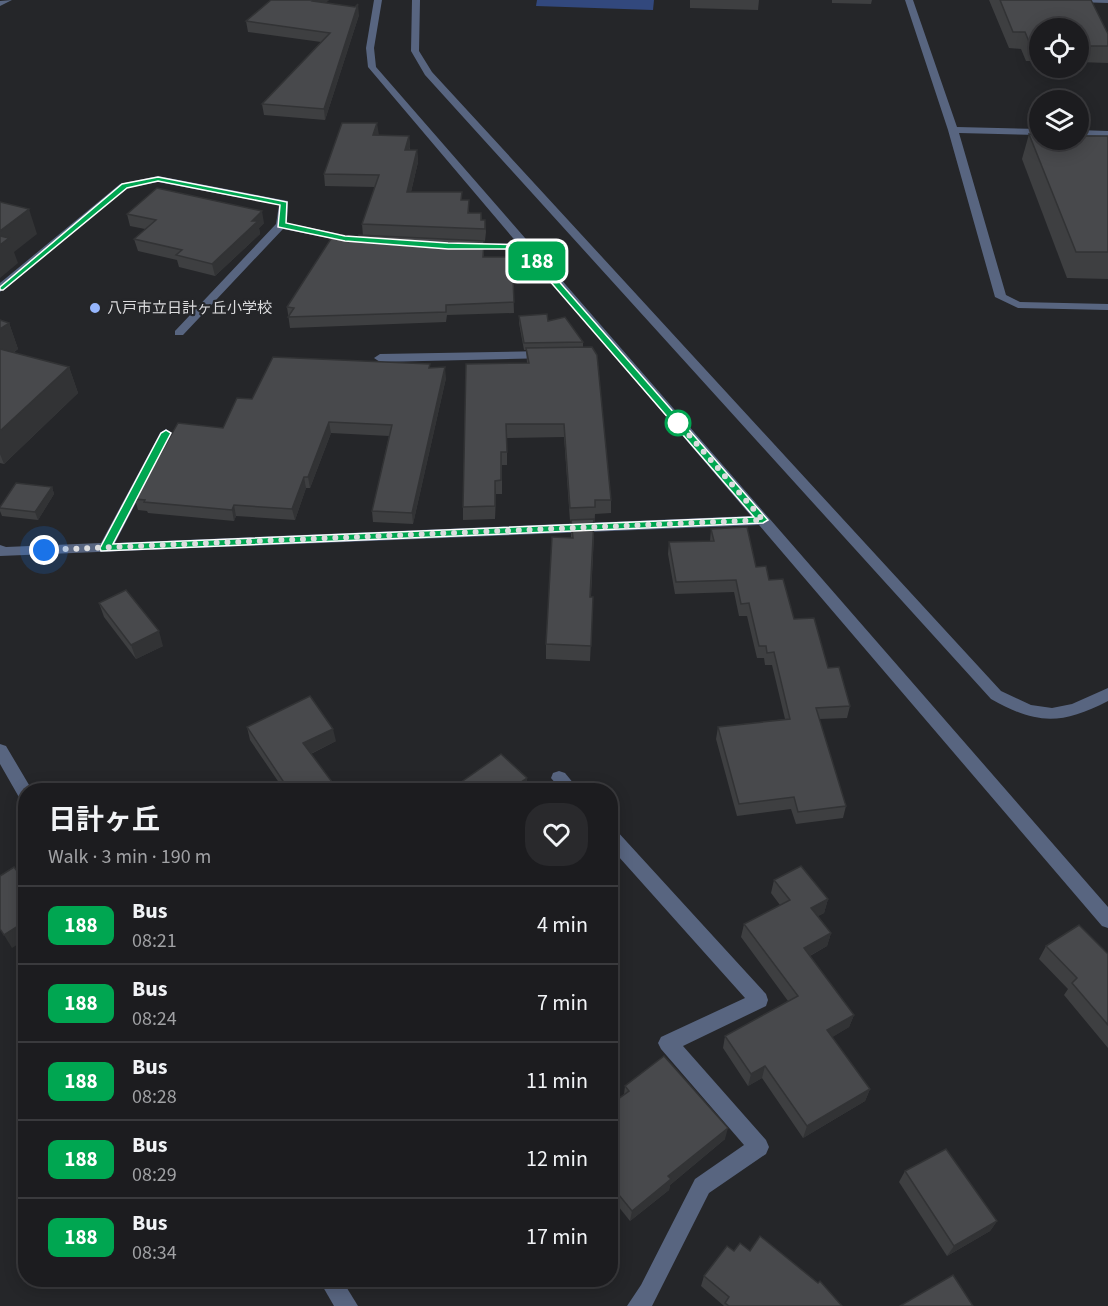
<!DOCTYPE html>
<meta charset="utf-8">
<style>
:root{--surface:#1c1c1f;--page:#29292c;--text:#f1f3f6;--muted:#a0a1a4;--line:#3a3a3d}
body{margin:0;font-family:"Source Sans 3","Noto Sans JP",sans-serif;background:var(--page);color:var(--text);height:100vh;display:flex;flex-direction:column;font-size:22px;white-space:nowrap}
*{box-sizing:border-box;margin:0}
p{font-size:20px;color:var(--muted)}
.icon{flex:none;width:33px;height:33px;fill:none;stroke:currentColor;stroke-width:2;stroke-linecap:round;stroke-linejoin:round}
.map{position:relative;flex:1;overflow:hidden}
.sheet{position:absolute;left:18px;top:783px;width:600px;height:504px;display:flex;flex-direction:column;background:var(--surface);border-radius:24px;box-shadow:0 3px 15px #0003,0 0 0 2px var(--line)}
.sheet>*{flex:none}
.badge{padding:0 12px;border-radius:9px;font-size:21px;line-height:39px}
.tools{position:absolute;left:1029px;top:18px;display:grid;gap:12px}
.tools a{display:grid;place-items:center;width:60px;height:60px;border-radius:50%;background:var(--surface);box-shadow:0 3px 15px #0003,0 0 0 2px var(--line);font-size:30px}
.you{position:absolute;width:30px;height:30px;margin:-15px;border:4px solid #fff;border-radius:50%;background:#1a73e8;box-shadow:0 0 0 9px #1a73e833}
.map>.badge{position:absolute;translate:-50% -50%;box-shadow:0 0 0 3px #fff}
.round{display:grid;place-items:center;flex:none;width:63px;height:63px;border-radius:24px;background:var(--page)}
.headline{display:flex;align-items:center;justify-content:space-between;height:102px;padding:0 30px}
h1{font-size:28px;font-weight:700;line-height:45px}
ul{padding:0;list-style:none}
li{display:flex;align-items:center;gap:18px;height:78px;padding:0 30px;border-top:2px solid var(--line)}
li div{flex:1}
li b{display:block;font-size:22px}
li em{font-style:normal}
li .badge{min-width:66px;font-weight:700;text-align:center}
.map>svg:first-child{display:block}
.green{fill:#32487d}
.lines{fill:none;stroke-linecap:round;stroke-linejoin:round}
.minor{fill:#586580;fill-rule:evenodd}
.wall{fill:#3e3f41}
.shaded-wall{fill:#323335}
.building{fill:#48494c;stroke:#323335;stroke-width:1.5}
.line{fill:#00a651;stroke:#fff;stroke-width:1.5}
.walk{stroke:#dcdcde;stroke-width:6;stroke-dasharray:0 10.8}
.poi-dot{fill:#96b6fd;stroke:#252629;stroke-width:2}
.stop-dot{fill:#fff;stroke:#00a651;stroke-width:3}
.labels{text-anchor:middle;stroke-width:4.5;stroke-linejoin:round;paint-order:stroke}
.far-poi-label{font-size:15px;fill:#dcdcde;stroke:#252629;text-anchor:start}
</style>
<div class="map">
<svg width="1108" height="1306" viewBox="0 0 1108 1306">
<rect width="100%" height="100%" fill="#252629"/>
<polygon class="green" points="537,0 654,0 653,10 536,6"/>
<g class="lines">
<g class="minor">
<polygon points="12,0 0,6 0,1"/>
<polygon points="374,0 382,0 374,48 376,67 1108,907 1108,928 1102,926 759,525 0,556 0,545 6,547 101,543 160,433 166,429 172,433 115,543 751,516 524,250 460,248 459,246 464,243 518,244 368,67 366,48"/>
<path d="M412,0H420L419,51L432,72L1001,691L1031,705L1052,708L1072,704L1108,688V701C1061,725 1037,725 991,699L425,75L411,51Z"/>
<polygon points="905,0 913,0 957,127 1040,129 1040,135 959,133 1006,295 1020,302 1108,304 1108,310 1018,308 995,297 948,130"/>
<polygon points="1072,0 1108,0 1108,3 1076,2"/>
<polygon points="1078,130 1108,131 1108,137 1078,136"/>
<polygon points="158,176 288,201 287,223 354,237 359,240 354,243 283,229 183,335 175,335 175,331 276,224 279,205 158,182 127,188 0,292 0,283 120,184"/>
<polygon points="546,351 552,355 550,358 380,362 374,358 380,354"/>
<polygon points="0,744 6,746 32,790 26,790 26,801 20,799 0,764"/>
<polygon points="559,771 565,773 579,790 561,790 551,778 553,773"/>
<polygon points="610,828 616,830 766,994 768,1000 766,1006 683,1046 766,1140 769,1147 766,1154 709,1193 652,1306 627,1306 641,1285 695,1179 744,1145 661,1049 658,1043 661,1037 745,998 610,847"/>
<polygon points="319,1280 342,1280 358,1306 334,1306"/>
</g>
</g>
<g class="wall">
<polygon points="329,0 325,3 359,15 325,120 264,115 262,104 321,42 248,32 246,21"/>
<polygon points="690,0 759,0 758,10 690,8"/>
<polygon points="832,0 872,0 871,4 832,3"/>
<polygon points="989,0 1091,0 1108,34 1108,63 1078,62 1078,28 1040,28 1040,61 1026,61 1021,49 1009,48"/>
<polygon points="1029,134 1108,136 1108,279 1067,278 1022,159"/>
<polygon points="379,135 409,136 410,147 410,150 417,150 418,162 411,192 462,200 470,213 481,213 482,220 485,220 486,232 485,241 484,241 484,257 512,257 514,313 447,315 446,322 290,328 287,307 358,237 363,236 362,224 375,187 325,186 324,174"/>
<polygon points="127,214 264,223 259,228 260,234 215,276 179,267 177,260 138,251 134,239 145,229 130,226"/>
<polygon points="519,316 548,321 583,342 583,348 611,500 611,513 595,514 591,597 593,597 590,661 546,659 546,644 571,538 571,521 570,521 564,437 507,438 507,465 502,465 502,494 496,494 495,519 463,520 463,507 527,363 526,350 524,350 519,323"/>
<polygon points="0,320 9,323 18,349 13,353 69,367 78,393 4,464 0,463"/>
<polygon points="430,368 446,378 413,524 373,522 372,511 389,436 331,433 310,488 306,488 295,520 236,516 234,521 148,513 147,511 138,510 135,499 223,428 252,399"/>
<polygon points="52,487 54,494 38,520 2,516 0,511 0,507"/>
<polygon points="711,529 756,567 769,580 794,619 828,668 850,706 847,718 819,719 846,806 843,818 796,824 791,809 737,816 716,739 718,727 785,719 772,665 765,665 764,658 757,658 747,616 739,616 734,592 675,594 668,554 669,542 710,541"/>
<polygon points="99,603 163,646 136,659 104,617"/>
<polygon points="247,727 336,741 311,754 338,790 284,790 250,740"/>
<polygon points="774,880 828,899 824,913 818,916 831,933 827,946 810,956 854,1015 849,1027 832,1037 870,1089 865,1101 803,1138 762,1078 748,1086 723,1048 725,1036 788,1001 741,937 744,924 780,905 771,893"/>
<polygon points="1046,946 1108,954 1108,1048 1064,995 1068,989 1039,959"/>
<polygon points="625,1086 725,1139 670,1185 669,1190 630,1221 610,1196 610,1105 624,1094"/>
<polygon points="905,1171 997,1221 990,1231 947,1256 899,1182"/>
<polygon points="734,1251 750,1251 842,1306 724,1306 701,1286 704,1276"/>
</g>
<g class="shaded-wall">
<polygon points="315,0 329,0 314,12 313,1"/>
<polygon points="358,4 359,15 325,120 324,109"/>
<polygon points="377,123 379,135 373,135"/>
<polygon points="409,136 410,147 406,161 405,150"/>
<polygon points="417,150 418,162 408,204 407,192"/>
<polygon points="29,209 37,234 14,252 18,263 0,278 0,231"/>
<polygon points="262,211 264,223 259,228 260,234 215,276 212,264 252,221"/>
<polygon points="9,323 18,349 0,361 0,329"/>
<polygon points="69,367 78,393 4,464 0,454 0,431"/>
<polygon points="445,367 446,378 413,524 412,513"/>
<polygon points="329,422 331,433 310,488 308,477"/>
<polygon points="304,477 306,488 295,520 292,509"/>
<polygon points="495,481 496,494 495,519"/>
<polygon points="52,487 54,494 38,520 35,512"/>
<polygon points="234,505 236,516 234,521 232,510"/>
<polygon points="159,631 163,646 136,659 131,645"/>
<polygon points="333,729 336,741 306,756 303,743"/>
<polygon points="527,778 527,790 509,790"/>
<polygon points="828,899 824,913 808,921 811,908"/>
<polygon points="26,921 26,939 12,948 4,935"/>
<polygon points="831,933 827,946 800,961 804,948"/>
<polygon points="854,1015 849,1027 823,1043 827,1030"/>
<polygon points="765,1066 762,1078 748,1086 751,1074"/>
<polygon points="870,1089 865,1101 803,1138 807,1126"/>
<polygon points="728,1128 725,1139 670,1185 669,1190 630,1221 632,1211 668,1176"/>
<polygon points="997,1221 990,1231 947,1256 954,1246"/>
</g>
<g class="building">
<polygon points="271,0 315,0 313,1 355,7 358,4 324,109 262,104 330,33 246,21"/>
<polygon points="1000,0 1091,0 1108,34 1108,46 1078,46 1078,28 1040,28 1040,44 1030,44 1025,32 1013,32"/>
<polygon points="342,123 377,123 373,135 409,136 405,150 417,150 407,192 462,192 461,200 469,200 468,213 481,213 481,220 485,220 485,229 362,224 379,175 324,174"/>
<polygon points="1029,134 1040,135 1040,140 1078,140 1078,136 1108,136 1108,252 1076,252"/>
<polygon points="157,188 262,211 252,221 258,221 212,264 176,255 182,250 134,239 156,220 127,214"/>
<polygon points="0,202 29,209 0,231"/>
<polygon points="334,234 358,237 359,235 484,241 483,257 512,257 514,302 446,305 446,312 288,317 294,308 287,307"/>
<polygon points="0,236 9,238 0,245"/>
<polygon points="547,314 548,321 565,317 583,342 524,343 519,316"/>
<polygon points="0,320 9,323 0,329"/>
<polygon points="592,347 597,355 611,500 595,500 595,507 570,508 564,424 506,424 507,452 501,452 501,480 495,481 495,506 463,507 466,364 529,363 526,348"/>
<polygon points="0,349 69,367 0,431"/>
<polygon points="273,357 430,364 429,368 445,367 412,513 372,511 392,425 329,422 308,477 304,477 292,509 234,505 232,510 144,502 145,500 135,499 178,423 223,428 237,398 252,399"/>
<polygon points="16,483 52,487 35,512 0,508 0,507"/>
<polygon points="594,519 590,597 593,597 591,646 546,644 552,537 573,538 571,520"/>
<polygon points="747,527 756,567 766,566 769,580 783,579 794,619 814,618 828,668 839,667 850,706 816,708 846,806 798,812 794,797 739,804 718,727 790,719 774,652 767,653 766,646 759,646 749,603 741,604 736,580 676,582 669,542 714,541 711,529"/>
<polygon points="126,590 159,631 131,645 99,603"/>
<polygon points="310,696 333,729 303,743 338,790 288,790 289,790 247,727"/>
<polygon points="501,754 527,778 509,790 450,790"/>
<polygon points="801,866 828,899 811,908 831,933 804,948 854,1015 827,1030 870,1089 807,1126 765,1066 751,1074 725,1036 798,996 744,924 790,900 774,880"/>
<polygon points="14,867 26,883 26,921 4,935 0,929 0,876"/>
<polygon points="1079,925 1108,954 1108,1025 1072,983 1077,978 1046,946"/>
<polygon points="664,1056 728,1128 668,1176 671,1179 632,1211 610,1184 610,1105 629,1091 625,1086"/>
<polygon points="946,1149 997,1221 954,1246 905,1171"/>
<polygon points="760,1236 818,1283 820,1281 842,1306 729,1306 725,1303 729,1297 704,1276 727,1246 734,1251 740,1243 750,1251"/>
<polygon points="953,1275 973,1306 900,1306"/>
</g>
<polygon class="line" points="158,177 287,202 286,223 345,236 448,243 527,245 768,520 763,523 101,551 100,548 161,433 166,430 171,433 113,544 754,517 522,249 448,249 345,241 278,227 280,205 158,181 127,188 3,290 0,290 0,287 122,184"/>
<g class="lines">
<polyline class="walk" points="44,550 763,520 676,420 678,423"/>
</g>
<circle class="poi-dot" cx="95" cy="308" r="6"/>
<circle class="stop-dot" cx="678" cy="423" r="12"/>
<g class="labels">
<g class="far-poi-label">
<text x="107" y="313">八戸市立日計ヶ丘小学校</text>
</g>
</g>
</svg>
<div class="tools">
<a><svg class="icon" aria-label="locate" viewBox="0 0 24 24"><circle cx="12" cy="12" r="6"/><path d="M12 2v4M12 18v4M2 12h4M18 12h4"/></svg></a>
<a><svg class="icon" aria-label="layers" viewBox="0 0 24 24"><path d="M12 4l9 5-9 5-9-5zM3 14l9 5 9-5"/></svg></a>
</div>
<div class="you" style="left:44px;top:550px"></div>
<b class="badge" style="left:537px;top:261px;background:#00a651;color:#fff">188</b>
<section class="sheet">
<div class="headline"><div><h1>日計ヶ丘</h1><p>Walk · 3 min · 190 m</p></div><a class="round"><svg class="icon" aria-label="heart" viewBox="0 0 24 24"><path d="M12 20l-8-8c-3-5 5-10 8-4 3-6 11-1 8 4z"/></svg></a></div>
<ul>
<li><span class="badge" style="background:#00a651;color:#fff">188</span><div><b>Bus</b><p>08:21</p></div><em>4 min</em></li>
<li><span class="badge" style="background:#00a651;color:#fff">188</span><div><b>Bus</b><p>08:24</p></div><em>7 min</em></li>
<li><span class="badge" style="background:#00a651;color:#fff">188</span><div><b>Bus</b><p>08:28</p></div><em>11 min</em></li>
<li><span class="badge" style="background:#00a651;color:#fff">188</span><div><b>Bus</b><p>08:29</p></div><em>12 min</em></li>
<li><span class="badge" style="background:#00a651;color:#fff">188</span><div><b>Bus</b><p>08:34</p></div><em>17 min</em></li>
</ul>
</section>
</div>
